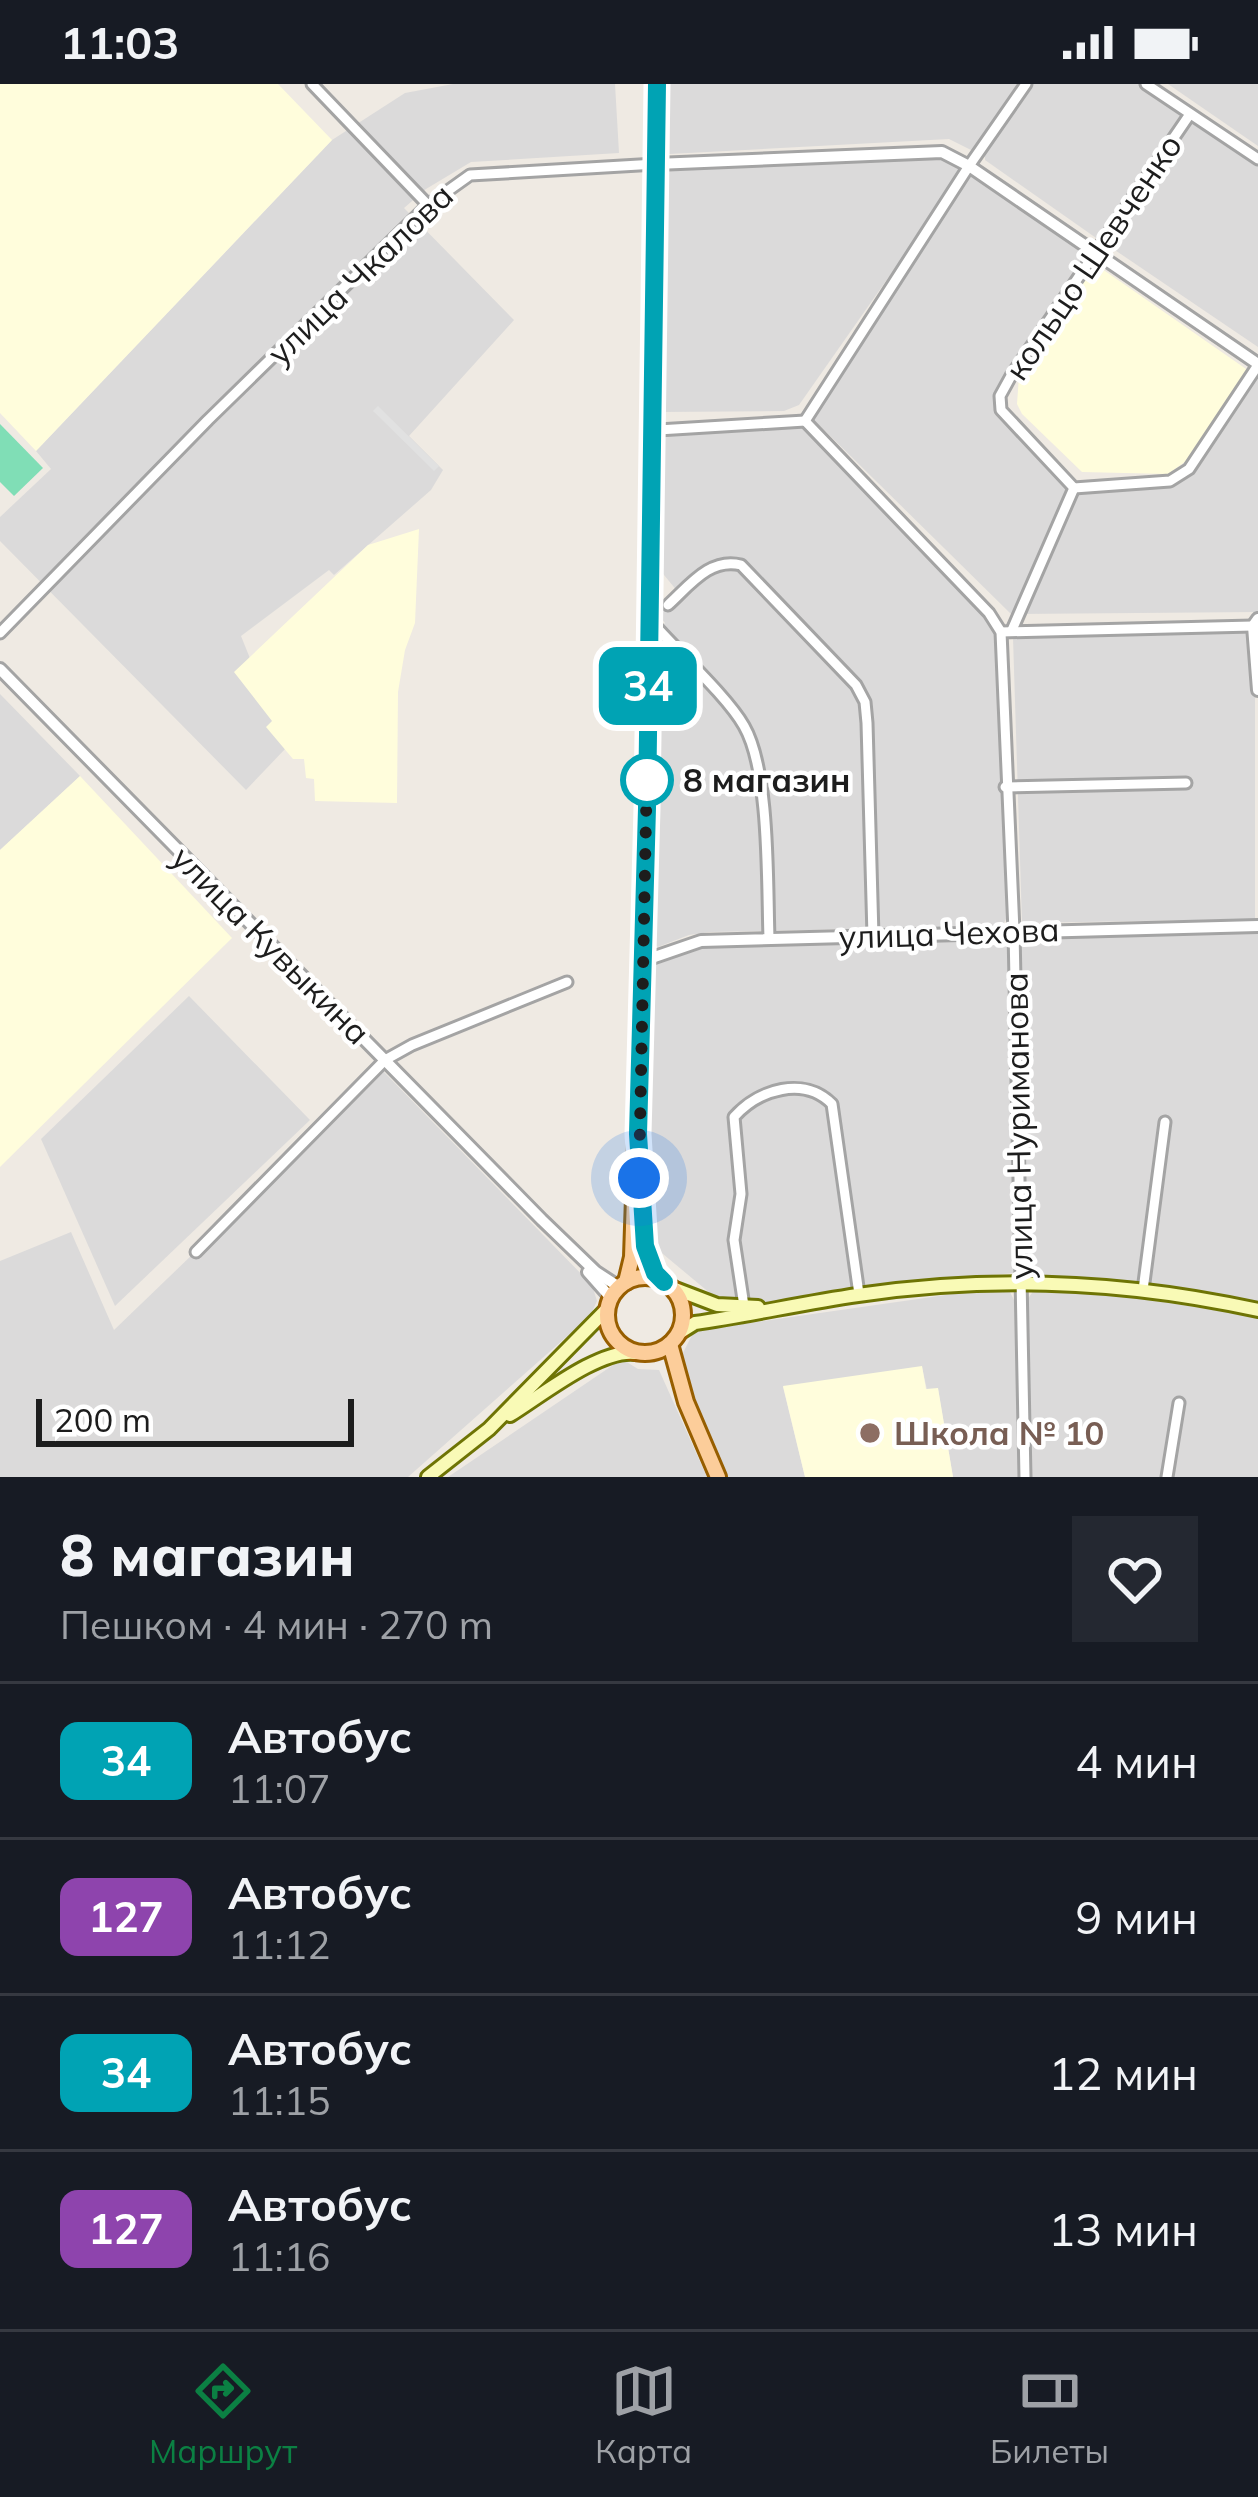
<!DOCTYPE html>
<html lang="ru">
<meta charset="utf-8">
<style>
:root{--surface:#171b24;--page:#242831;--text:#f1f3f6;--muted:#9ea1a6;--line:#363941;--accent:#0b8043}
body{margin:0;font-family:Mulish,sans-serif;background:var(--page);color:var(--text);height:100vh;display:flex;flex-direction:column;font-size:45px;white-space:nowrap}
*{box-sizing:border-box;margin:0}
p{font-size:39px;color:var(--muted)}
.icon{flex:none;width:66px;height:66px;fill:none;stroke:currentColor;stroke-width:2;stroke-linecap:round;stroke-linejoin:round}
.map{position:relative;height:1393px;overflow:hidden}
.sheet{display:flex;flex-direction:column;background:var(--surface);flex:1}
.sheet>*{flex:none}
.badge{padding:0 24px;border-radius:18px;font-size:42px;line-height:78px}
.scale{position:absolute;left:36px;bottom:30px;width:318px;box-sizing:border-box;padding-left:12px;border:6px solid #1d1d1d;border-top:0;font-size:33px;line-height:42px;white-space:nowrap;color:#1d1d1d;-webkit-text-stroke:9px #fff;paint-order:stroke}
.you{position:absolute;width:60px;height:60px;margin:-30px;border:9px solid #fff;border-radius:50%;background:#1a73e8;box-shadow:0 0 0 18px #1a73e833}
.map>.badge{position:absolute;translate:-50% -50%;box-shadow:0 0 0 6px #fff}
.round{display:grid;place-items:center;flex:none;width:126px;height:126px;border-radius:0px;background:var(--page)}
.head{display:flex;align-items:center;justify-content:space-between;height:204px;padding:0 60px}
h1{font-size:57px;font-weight:800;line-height:90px}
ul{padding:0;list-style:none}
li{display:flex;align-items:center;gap:36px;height:156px;padding:0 60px;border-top:3px solid var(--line)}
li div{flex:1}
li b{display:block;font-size:45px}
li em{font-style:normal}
li .badge{min-width:132px;font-weight:700;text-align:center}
.status{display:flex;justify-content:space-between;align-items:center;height:84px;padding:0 60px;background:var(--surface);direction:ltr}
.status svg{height:33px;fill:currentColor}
.dock{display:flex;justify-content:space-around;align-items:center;height:168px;border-top:3px solid var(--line);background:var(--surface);font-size:33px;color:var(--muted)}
.dock a{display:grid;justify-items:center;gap:6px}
.dock .active{color:var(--accent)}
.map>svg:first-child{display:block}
.residential{fill:#dbdada}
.education{fill:#fffddc}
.pitch{fill:#80deb6}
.parking{fill:#e1e1e1}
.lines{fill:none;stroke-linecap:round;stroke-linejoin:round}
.minor-casing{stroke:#a4a4a4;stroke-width:15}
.tertiary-casing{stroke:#a4a4a4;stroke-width:16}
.secondary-casing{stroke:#6e7404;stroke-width:18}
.primary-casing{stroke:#975e00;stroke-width:20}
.minor{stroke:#fff;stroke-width:9}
.tertiary{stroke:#fff;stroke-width:10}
.secondary{stroke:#f9fab6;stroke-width:12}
.primary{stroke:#fccd9a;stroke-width:14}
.line-casing{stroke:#fff;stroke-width:27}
.line{stroke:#00a3b4;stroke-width:18}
.walk{stroke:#1d1d1d;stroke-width:12;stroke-dasharray:0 21.6}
.stop-dot{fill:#fff;stroke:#00a3b4;stroke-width:6}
.education-dot{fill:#8d6e63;stroke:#fff;stroke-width:4.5}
.labels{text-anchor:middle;stroke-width:9;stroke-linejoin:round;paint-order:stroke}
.street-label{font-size:33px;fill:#1d1d1d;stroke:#fff}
.stop-label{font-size:33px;font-weight:bold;fill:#1d1d1d;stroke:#fff;text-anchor:start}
.education-label{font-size:33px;font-weight:bold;fill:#785e54;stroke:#fff;text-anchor:start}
</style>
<div class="status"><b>11:03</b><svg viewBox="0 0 49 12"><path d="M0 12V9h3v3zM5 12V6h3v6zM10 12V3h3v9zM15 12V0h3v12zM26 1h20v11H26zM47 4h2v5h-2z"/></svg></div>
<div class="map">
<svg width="1258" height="1393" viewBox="0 0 1258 1393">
<rect width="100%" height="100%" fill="#efeae3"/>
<g class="residential">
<polygon points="453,0 615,0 619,69 471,78 426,105 404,124 514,236 409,352 443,386 431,406 334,491 329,486 241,552 286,664 246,706 0,457 0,433 51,385 36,367 332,56 405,9"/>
<polygon points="665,0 1024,0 975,68 949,55 669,70 661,62"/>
<polygon points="1032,0 1160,0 1189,23 1099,156 985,76 985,68"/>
<polygon points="1168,0 1258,0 1258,62 1197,20"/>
<polygon points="1195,26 1258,69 1258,263 1106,160"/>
<polygon points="945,64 962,75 963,87 799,321 784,327 660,328 664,84"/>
<polygon points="971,88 1093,162 1007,287 1002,311 1004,323 1071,395 1081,399 1171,401 1193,388 1258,290 1258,528 1011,530 812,334 813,323"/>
<polygon points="785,336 803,343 1001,538 1008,832 1002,842 710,848 689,851 658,863 649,859 653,843 650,745 658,736 658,690 652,680 654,549 665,539 656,527 678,508 655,480 658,346 667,340"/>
<polygon points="1026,540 1246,540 1255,554 1255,835 1022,839 1013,554 1017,544"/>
<polygon points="0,610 80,692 0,766"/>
<polygon points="1253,847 1258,850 1258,1219 1144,1200 1034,1191 1028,1181 1019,864 1022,856"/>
<polygon points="1000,852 1009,864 1014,1189 851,1204 762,1219 726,1216 711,1210 651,1160 644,1136 649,878 689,860"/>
<polygon points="189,912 310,1036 115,1222 41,1055"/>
<polygon points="383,987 592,1201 597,1217 590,1232 408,1393 0,1393 0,1177 71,1148 114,1246"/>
<polygon points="995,1204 1010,1208 1017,1222 1020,1393 953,1393 938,1305 927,1306 922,1283 783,1303 805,1393 724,1393 691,1314 680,1275 694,1247"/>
<polygon points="1034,1206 1112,1210 1258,1233 1258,1393 1030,1393 1027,1216"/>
<polygon points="622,1275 638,1285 659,1286 707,1393 448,1393"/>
</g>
<g class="education">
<polygon points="0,0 278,0 332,56 36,367 0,329"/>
<polygon points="1095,180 1249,287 1186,377 1168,390 1082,388 1022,330 1017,320 1019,292"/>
<polygon points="419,445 415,539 405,566 398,608 397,719 315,717 314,695 306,694 304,675 293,675 266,643 272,637 234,588 368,461"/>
<polygon points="80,692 232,854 0,1083 0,766"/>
<polygon points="922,1282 926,1305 938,1304 953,1393 805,1393 783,1302"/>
</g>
<polygon class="pitch" points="0,340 43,384 14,412 0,398"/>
<polygon class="parking" points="378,322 439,382 434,387 373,327"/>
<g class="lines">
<defs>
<g id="minor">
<polyline points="312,0 428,121"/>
<polyline points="1146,0 1258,75"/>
<polyline points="1190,30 1011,292 1000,312 1001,326 1074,404 1170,397 1189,385 1258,281"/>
<polyline points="805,337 989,529 1001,548 1014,847 1025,1393"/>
<polyline points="805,337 969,82 1026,0"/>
<polyline points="658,346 805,337"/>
<path d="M668,521C689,502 710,473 741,481L856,601L865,618L867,639L873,852"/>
<path d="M651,537C675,565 727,612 744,642C770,687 767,799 769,854"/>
<polyline points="1012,546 1074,404"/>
<polyline points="1001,548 1253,542"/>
<polyline points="0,549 208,336 428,121 470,91 656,80"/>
<polyline points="1005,703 1186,699"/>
<polyline points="196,1168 385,976 412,961 567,898"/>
<polyline points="1143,1206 1165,1038"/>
<path d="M744,1222L734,1156L741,1110L734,1033C759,1005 804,992 832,1020L859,1210"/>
<polyline points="1167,1393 1179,1319"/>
</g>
<g id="tertiary">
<polyline points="656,80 942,68 969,82 1258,280"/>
<polyline points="1258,535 1253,542 1258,606"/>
<polyline points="0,585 542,1136 596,1188 619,1203"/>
<polyline points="643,877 701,857 1258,842"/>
<polyline points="588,1188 611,1214"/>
</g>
<g id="secondary">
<polyline points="670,1203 717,1221 758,1223"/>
<path d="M679,1249L695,1239C750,1231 803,1219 858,1211C991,1191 1126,1197 1258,1226"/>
<path d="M510,1331C541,1312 600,1264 636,1269"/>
<polyline points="428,1393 489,1345 607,1225"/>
</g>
<g id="primary">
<polyline points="641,1131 649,1177 664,1198"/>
<circle cx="645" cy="1231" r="38"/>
<polyline points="626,1198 632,1173 647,724 657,0"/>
<polyline points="670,1260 686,1318 718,1393"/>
</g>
</defs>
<use href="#minor" class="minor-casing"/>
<use href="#tertiary" class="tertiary-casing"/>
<use href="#secondary" class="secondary-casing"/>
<use href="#primary" class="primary-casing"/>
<use href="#minor" class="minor"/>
<use href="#tertiary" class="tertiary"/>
<use href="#secondary" class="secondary"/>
<use href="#primary" class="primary"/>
</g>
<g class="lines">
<defs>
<polyline id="line" points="657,0 647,724 638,1050 645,1162 655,1189 664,1198"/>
</defs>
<use href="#line" class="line-casing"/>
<use href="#line" class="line"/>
<polyline class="walk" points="639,1094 647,683 647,696"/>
</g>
<circle class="stop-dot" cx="647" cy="696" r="24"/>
<circle class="education-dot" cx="870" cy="1349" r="12"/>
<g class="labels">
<g class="street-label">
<text transform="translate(1093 173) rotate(-56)" y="12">кольцо Шевченко</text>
<text transform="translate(360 190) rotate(-44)" y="12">улица Чкалова</text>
<text transform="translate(949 849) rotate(-2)" y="12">улица Чехова</text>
<text transform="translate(271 861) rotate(45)" y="12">улица Кувыкина</text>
<text transform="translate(1018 1042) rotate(-91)" y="12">улица Нуриманова</text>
</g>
<g class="stop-label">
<text x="683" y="708">8 магазин</text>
</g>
<g class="education-label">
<text x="894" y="1361">Школа № 10</text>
</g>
</g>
</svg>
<div class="scale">200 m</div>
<div class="you" style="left:639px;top:1094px"></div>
<b class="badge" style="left:648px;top:602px;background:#00a3b4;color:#fff">34</b>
</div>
<section class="sheet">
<div class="head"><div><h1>8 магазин</h1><p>Пешком · 4 мин · 270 m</p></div><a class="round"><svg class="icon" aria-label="heart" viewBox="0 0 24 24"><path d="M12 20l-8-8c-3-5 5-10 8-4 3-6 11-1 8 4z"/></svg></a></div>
<ul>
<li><span class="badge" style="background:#00a3b4;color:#fff">34</span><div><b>Автобус</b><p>11:07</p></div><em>4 мин</em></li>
<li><span class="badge" style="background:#8e44ad;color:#fff">127</span><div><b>Автобус</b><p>11:12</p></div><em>9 мин</em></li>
<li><span class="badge" style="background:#00a3b4;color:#fff">34</span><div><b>Автобус</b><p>11:15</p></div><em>12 мин</em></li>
<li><span class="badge" style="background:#8e44ad;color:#fff">127</span><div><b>Автобус</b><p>11:16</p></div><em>13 мин</em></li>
</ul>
</section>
<nav class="dock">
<a class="active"><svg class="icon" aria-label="directions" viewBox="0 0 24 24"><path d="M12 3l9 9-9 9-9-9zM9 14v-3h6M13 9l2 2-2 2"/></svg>Маршрут</a>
<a><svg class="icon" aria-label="map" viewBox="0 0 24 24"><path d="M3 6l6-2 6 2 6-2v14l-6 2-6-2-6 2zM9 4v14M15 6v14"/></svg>Карта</a>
<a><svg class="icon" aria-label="tickets" viewBox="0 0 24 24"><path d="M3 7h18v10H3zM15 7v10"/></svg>Билеты</a>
</nav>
